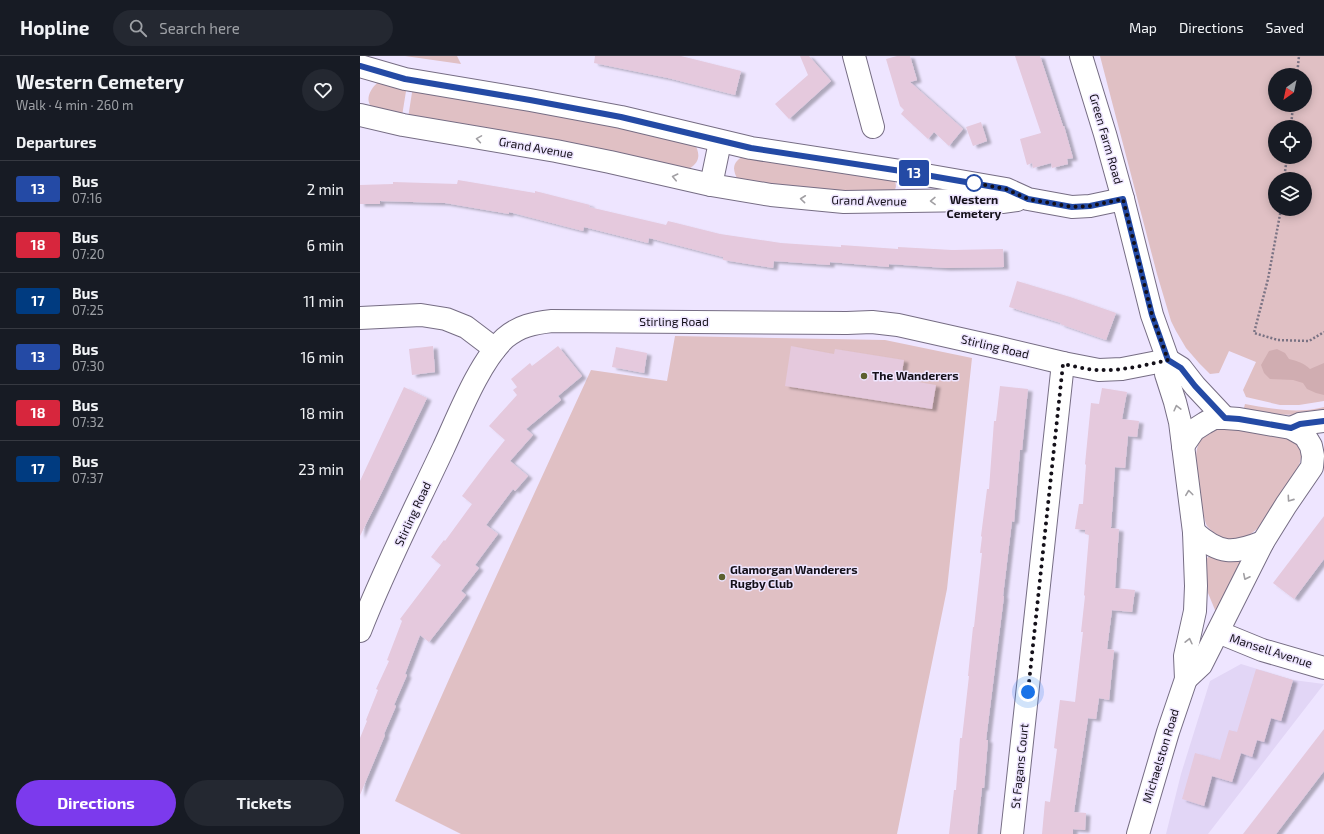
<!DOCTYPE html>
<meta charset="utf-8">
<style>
:root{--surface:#171b24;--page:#242831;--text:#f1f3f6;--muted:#9ea1a6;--line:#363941;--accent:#7c3aed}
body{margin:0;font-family:"Exo 2",sans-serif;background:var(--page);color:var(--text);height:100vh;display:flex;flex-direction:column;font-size:15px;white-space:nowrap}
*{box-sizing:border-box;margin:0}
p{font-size:13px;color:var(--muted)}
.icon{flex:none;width:22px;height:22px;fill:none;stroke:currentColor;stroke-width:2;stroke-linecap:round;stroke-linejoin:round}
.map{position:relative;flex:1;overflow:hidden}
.details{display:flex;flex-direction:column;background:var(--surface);width:360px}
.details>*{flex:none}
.badge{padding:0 8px;border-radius:3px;font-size:14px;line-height:26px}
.needle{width:26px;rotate:213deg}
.fabs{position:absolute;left:908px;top:12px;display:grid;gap:8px}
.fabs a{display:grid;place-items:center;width:44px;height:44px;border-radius:50%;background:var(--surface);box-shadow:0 2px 10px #0003;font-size:20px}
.you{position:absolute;width:20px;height:20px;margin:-10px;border:3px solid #fff;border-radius:50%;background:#1a73e8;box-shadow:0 0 0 6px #1a73e833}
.map>.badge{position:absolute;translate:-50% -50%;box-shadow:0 0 0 2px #fff}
h2{padding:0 16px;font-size:15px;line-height:36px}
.round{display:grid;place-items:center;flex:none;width:42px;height:42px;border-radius:21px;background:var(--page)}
.head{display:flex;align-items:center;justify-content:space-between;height:68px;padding:0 16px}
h1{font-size:19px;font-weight:700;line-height:30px}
.cta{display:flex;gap:8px;margin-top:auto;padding:8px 16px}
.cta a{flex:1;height:46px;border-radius:24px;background:var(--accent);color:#fff;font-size:16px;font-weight:700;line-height:46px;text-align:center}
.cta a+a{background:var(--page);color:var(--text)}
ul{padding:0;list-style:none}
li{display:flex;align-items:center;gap:12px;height:56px;padding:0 16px;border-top:1px solid var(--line)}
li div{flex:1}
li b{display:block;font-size:15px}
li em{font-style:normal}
li .badge{min-width:44px;font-weight:700;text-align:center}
header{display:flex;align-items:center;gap:24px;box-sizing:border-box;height:56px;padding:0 20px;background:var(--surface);border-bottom:1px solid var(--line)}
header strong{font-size:19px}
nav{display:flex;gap:22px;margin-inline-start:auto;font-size:14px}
.search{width:280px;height:36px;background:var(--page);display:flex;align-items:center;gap:10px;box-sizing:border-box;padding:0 14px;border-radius:22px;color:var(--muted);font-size:15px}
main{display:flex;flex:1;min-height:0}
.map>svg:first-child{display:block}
.built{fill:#e2d6f6}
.green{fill:#e0c0c4;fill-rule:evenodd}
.forest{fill:#d0adb1}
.building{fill:#e5c9dd;filter:url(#shadow)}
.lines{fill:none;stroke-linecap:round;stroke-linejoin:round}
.minor-casing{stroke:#766d84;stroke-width:24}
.tertiary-casing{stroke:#766d84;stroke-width:24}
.path{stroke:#797283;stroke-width:2.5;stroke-dasharray:2 2;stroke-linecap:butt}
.minor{stroke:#fff;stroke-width:22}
.tertiary{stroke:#fff;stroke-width:22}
.oneway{stroke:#a19fa3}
.line-casing{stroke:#fff;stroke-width:9}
.line{stroke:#244aa5;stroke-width:6}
.walk{stroke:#141019;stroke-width:4;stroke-dasharray:0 7.2}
.stop-dot{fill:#fff;stroke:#244aa5;stroke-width:2}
.poi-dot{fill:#5c602e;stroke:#eee5ff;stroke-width:1.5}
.labels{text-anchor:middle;stroke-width:3;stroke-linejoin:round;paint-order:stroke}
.street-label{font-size:12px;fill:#141019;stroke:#eee5ff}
.stop-label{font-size:12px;font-weight:bold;fill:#141019;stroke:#eee5ff}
.poi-label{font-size:12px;font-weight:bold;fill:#141019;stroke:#eee5ff;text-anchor:start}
</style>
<header>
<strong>Hopline</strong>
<div class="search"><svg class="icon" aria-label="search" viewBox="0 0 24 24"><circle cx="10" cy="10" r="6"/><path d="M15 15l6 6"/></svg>Search here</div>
<nav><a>Map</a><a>Directions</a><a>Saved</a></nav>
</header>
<main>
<section class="details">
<div class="head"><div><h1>Western Cemetery</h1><p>Walk · 4 min · 260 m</p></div><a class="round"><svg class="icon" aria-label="heart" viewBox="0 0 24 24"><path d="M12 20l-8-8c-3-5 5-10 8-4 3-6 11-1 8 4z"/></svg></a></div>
<h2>Departures</h2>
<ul>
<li><span class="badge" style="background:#244aa5;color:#fff">13</span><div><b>Bus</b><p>07:16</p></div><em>2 min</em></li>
<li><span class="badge" style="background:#d7263d;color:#fff">18</span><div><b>Bus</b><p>07:20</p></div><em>6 min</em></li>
<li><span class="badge" style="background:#003b80;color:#fff">17</span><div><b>Bus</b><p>07:25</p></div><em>11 min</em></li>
<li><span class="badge" style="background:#244aa5;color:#fff">13</span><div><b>Bus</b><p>07:30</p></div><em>16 min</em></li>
<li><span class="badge" style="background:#d7263d;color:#fff">18</span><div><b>Bus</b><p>07:32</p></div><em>18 min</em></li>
<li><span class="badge" style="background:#003b80;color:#fff">17</span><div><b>Bus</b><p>07:37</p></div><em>23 min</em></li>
</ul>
<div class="cta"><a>Directions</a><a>Tickets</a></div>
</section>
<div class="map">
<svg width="964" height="778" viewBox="0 0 964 778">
<defs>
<filter id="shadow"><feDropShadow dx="4.5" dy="2.5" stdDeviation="1" flood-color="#0004"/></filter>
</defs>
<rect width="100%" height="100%" fill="#eee5ff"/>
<polygon class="built" points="881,608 933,624 964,628 848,778 806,778 821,718 850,625"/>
<g class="green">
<polygon points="45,0 97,0 101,8"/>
<path d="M740,0H964V345L939,349H920L886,341L883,334L896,306L869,295L859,317L850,318L839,307L826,292L816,275L811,265L797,218ZM915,19H945V49H915ZM915,71H945V101H915ZM915,123H945V153H915Z"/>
<path d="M21,24L47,29L42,60C35,58 19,57 14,53C2,44 12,30 21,24Z"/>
<path d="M53,30L334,86C340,98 341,105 329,113L48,62Z"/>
<path d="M387,99L534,123C537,130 537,134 530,137L463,135L378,124C371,112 373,104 387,99Z"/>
<polygon points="315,280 525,284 612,302 587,533 537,778 101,778 35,745 94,612 231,314 307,325"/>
<path d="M885,348C912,353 938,358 964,351V356C937,361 911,359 884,352Z"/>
<path d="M860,370L932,383C943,391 943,399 938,412L898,472C887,483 873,487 859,480C855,477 850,474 847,470C842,460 835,415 836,403C836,396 837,390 840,385C844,378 853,374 860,370Z"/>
<path d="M848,501C859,500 869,505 880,504L881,507L856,554H855L848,537L845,508L846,504Z"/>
</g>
<path class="forest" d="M917,293L925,297L929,303C937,305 944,307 950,313L964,307V339L956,337L947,333L943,327L933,324L910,323L904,317L901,309L909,295Z"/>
<g class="building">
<polygon points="235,0 321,0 381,15 375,39 308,22 234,7"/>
<polygon points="440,0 449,0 471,25 429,63 415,48 448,19"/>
<polygon points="537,0 550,0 557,24 550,26 603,73 589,90 574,76 568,83 541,58 544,54 540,50 526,3"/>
<polygon points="655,0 680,0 703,70 704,70 713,102 707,103 708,108 692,112 691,107 673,112 672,107 667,109 660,83 681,77"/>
<polygon points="621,66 627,85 613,90 606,71"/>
<polygon points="98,124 175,137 175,135 230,149 229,151 306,169 308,165 360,178 421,187 481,191 481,189 538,193 538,191 592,194 643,193 644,211 586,212 529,208 529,211 470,206 470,209 414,205 413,212 363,204 363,201 289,182 288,187 224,171 223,175 149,156 149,158 85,147 20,145 20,148 0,148 0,129 33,128 33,126 97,128"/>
<polygon points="657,225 710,241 756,257 746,284 700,268 701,267 649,251"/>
<polygon points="73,290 75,316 52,319 49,293"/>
<polygon points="198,290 222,320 198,340 201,344 166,373 173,379 150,405 168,420 155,435 153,433 126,469 138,478 115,509 119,512 101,535 106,539 69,586 60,579 45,618 47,619 34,649 36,650 24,678 25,679 0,739 0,682 7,665 6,664 18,634 16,633 29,605 27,604 42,565 40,563 81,509 71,501 84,484 85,485 112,448 102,440 129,404 145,384 129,370 157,339 153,334 157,331 151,323 170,307 172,310"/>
<polygon points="431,290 474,298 475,293 544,304 541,323 576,329 572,353 425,330"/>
<polygon points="256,291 287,297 284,317 252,311"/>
<polygon points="640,330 668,333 662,394 660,394 654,466 652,465 643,540 644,540 626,684 628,684 624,732 622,732 617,778 589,778 594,734 596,734 600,682 602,682 609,620 608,620 613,571 614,571 622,497 620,497 622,481 621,480 627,433 629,433 634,365 636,365"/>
<polygon points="44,331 67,342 21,438 0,480 0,425"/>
<polygon points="742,332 767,336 762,363 779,365 777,381 768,380 765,412 755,411 751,472 759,473 755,532 775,534 772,556 752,554 747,593 754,594 749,644 739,642 736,663 728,662 714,756 726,757 725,774 713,773 713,778 682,778 685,745 690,746 697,693 694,692 700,644 715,646 723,576 721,576 725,540 724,539 729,479 725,478 725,474 715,473 719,448 723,448 726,409 725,408 731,347 739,348"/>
<polygon points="964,460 964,503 934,543 913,527"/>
<polygon points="896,613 933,624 921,665 911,662 904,686 897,684 892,701 881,697 872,726 852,720 844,750 822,743 835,697 860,704 869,674 877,676"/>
<polygon points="964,673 964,715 916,778 883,778"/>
</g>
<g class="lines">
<defs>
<g id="minor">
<polyline points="494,0 513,71"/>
<polyline points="721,0 745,78 763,143"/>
<polyline points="0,262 61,259 86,263 106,271 135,293"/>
<path d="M0,575C24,513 55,453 83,393C98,361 119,306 145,282C159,270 174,267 192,265L487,267L512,266L538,269L636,291L703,307L739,314L762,313L808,304"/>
<polyline points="858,576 902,594 964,612"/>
<polyline points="652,778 703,307"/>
</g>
<g id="tertiary">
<polyline points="0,10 45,23 170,44 261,61 391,92 554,117 646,133 668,143 712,151 730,150 763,143 792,259 808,304 806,318 815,346 820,366 834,476 836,530 835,555 825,600 826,623 808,676 778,778"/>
<polyline points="0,59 43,69 196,95 250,106 351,129 411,139 484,146 615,144 642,146 657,144"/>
<polyline points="351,129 360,86"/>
<polyline points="808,304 821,312 835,330 865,362"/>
<polyline points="931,372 940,368 964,365"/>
<polyline points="823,390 834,374 845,367 854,362 865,362 879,363 931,372 945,380 951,390 953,400 952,411 926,449 903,486 841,609 826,623"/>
<path d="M834,476C860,499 873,498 903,486"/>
</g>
</defs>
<use href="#minor" class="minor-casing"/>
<use href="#tertiary" class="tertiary-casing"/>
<g class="path">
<polyline points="937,19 939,0"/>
<polyline points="931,71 933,49"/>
<polyline points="924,123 927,101"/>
<polyline points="921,153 908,223 894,277 918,284 949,285 964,276"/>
</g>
<use href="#minor" class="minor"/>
<use href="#tertiary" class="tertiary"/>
</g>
<defs><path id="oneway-chevron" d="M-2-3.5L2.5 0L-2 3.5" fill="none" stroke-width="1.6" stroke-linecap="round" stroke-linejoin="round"/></defs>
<g class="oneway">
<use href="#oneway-chevron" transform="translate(119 83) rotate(-171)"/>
<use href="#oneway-chevron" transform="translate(315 121) rotate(-167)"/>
<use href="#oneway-chevron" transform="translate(443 143) rotate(-174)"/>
<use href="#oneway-chevron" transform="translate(573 145) rotate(179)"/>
<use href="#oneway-chevron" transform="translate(817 352) rotate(-104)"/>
<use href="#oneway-chevron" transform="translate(829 437) rotate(-97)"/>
<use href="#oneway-chevron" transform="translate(930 443) rotate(125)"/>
<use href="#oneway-chevron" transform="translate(886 521) rotate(116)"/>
<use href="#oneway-chevron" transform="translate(829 585) rotate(-77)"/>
</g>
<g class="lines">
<defs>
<polyline id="line" points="0,10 45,23 170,44 261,61 391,92 554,117 646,133 668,143 712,151 730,150 763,143 792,259 808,304 821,312 835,330 865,362 879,363 931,372 940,368 964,365"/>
</defs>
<use href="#line" class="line-casing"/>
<use href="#line" class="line"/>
<path class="walk" d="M614,127L609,126L646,133L668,143L712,151L730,150L763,143L792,259L808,304C786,309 762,315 740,314C728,314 715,310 703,308L668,636"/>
</g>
<circle class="stop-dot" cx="614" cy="127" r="8"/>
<g class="poi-dot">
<circle cx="504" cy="320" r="4"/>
<circle cx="362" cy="521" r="4"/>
</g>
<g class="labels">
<g class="street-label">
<text transform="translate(746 83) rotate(74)" y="4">Green Farm Road</text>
<text transform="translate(176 92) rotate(10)" y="4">Grand Avenue</text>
<text transform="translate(509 145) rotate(1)" y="4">Grand Avenue</text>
<text x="314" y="270">Stirling Road</text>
<text transform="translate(635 291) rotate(13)" y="4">Stirling Road</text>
<text transform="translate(53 458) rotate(-65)" y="4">Stirling Road</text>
<text transform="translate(911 595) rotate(18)" y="4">Mansell Avenue</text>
<text transform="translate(801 700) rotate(-73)" y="4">Michaelston Road</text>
<text transform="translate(660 710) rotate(-84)" y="4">St Fagans Court</text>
</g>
<g class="stop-label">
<text x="614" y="148">Western<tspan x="614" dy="14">Cemetery</tspan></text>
</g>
<g class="poi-label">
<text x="512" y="324">The Wanderers</text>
<text x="370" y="518">Glamorgan Wanderers<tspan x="370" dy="14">Rugby Club</tspan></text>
</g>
</g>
</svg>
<div class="fabs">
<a><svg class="needle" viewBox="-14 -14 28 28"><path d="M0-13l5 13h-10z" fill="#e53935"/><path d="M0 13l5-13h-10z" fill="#9ea1a6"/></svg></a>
<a><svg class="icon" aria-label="locate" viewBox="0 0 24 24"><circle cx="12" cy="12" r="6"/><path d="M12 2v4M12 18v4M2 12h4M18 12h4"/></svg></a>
<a><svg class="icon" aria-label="layers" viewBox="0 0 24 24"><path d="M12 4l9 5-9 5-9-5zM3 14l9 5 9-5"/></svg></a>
</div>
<div class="you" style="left:668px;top:636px"></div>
<b class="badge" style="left:554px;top:117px;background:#244aa5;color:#fff">13</b>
</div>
</main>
